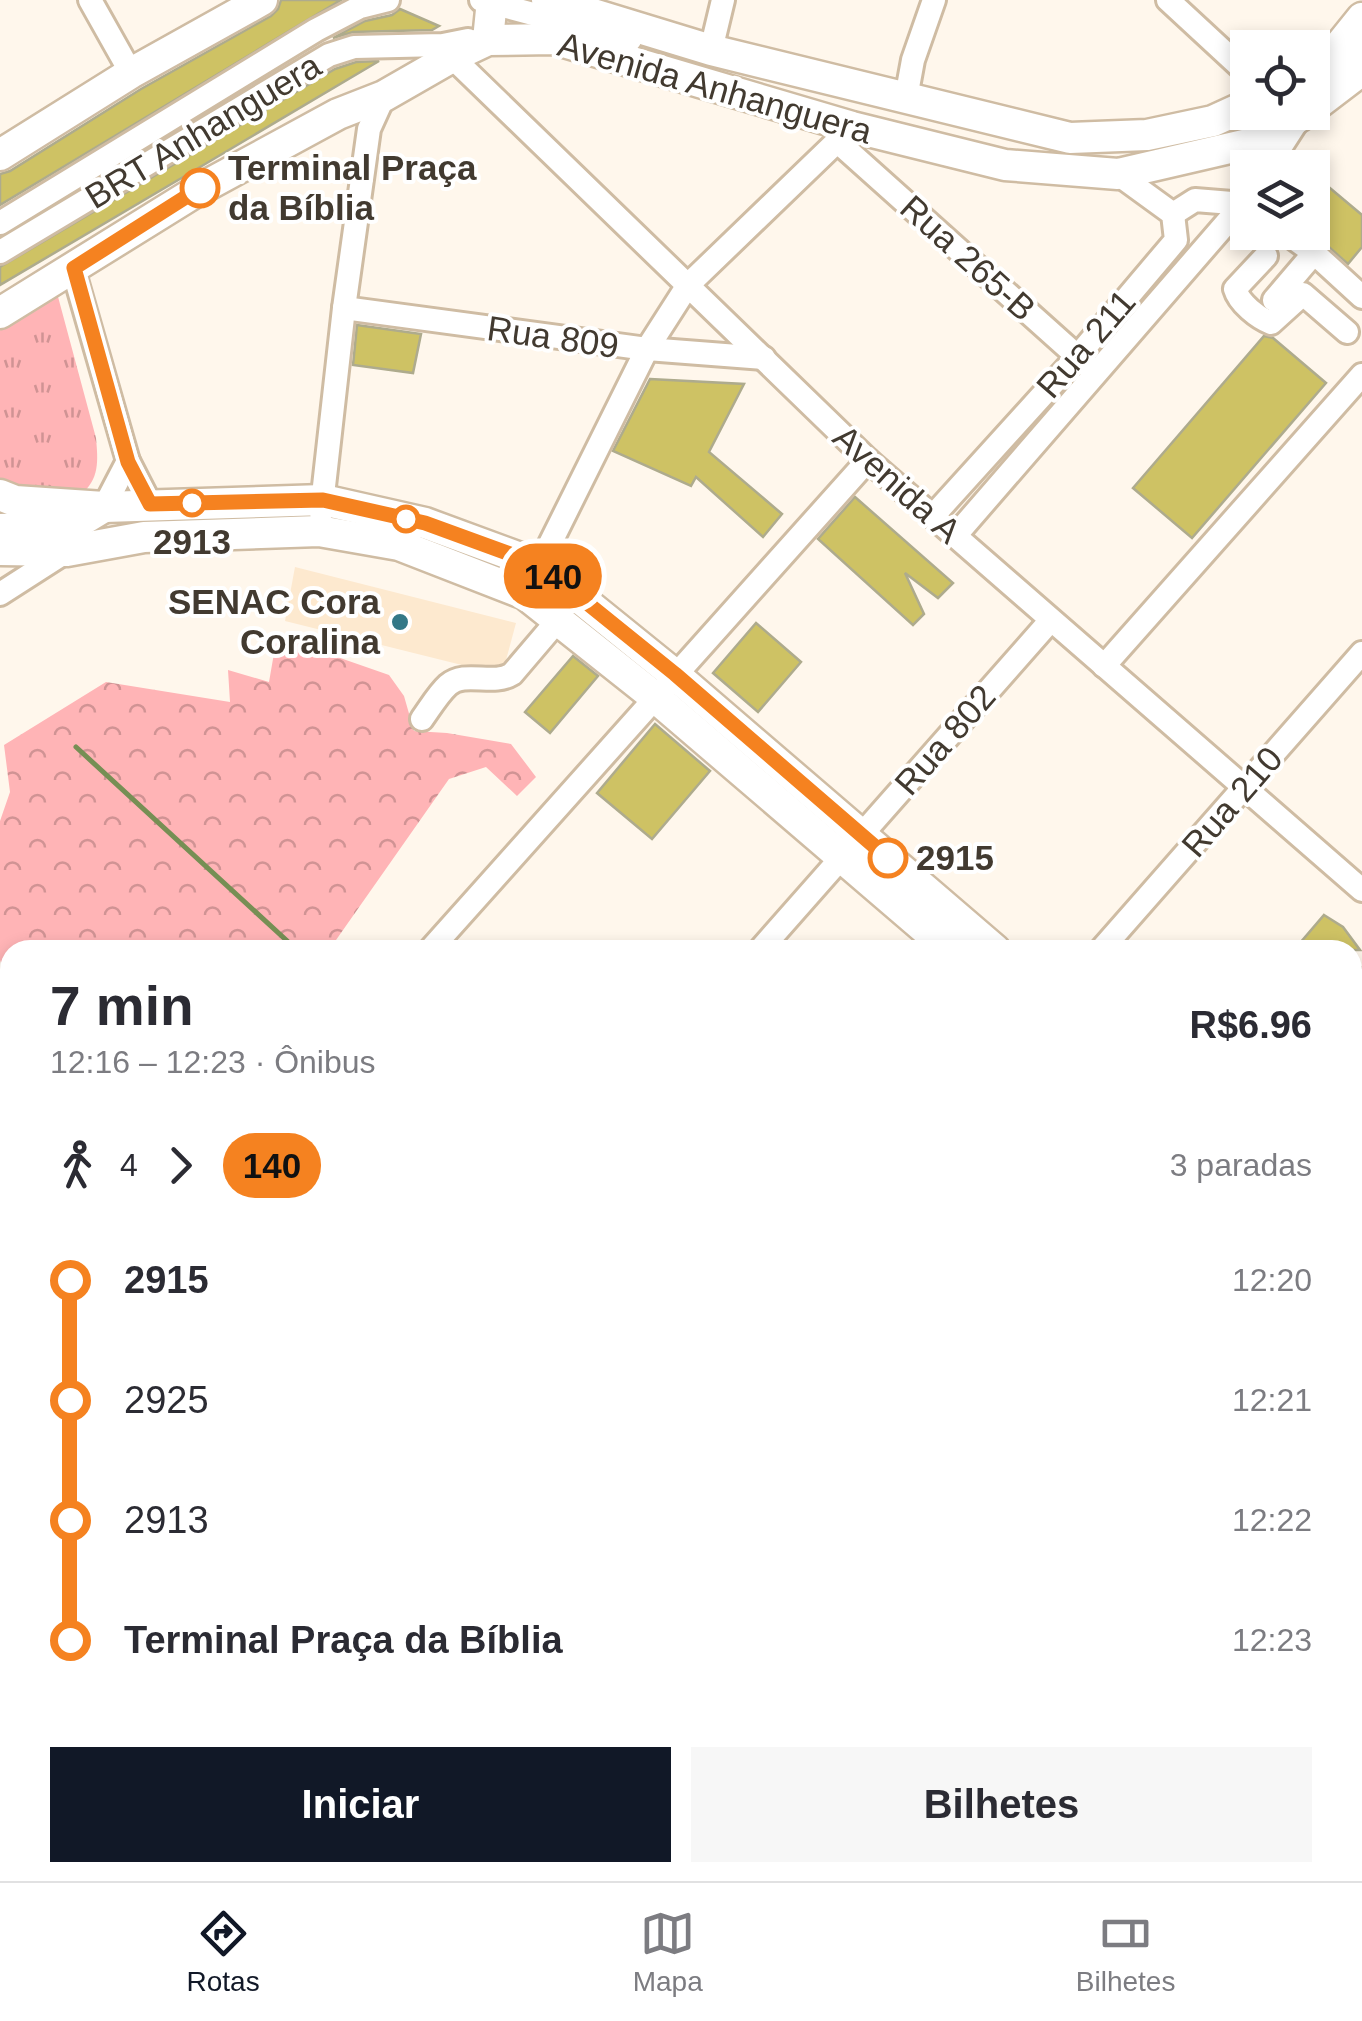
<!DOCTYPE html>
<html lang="pt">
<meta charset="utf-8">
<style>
:root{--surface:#fff;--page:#f7f7f7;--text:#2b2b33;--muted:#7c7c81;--line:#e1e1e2;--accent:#111827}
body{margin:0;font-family:Helvetica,sans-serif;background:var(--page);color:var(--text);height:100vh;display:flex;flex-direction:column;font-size:38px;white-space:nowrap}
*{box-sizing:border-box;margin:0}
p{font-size:32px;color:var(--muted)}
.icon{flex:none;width:55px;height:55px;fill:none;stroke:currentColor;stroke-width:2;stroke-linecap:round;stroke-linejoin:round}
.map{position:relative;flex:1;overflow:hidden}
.side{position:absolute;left:0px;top:940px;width:1362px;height:942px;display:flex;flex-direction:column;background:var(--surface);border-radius:30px 30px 0 0;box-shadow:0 5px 15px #0003}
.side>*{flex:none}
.badge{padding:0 20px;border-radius:32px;font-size:35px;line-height:65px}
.buttons{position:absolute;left:1230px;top:30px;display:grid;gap:20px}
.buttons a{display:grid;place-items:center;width:100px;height:100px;border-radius:0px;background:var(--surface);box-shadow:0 5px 15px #0003;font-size:50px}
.map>.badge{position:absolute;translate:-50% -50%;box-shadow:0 0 0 5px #fff}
.legs{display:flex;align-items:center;gap:15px;height:110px;padding:0 50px;font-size:32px}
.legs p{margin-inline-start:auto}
.summary{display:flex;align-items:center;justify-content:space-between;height:170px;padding:0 50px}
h1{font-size:55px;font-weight:700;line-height:75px}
.primary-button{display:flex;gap:20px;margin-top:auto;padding:20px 50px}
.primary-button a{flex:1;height:115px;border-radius:0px;background:var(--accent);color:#fff;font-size:40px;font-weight:700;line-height:115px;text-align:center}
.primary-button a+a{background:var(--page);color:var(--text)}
ul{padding:0 50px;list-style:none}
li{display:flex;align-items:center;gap:35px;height:120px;font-size:38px}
li i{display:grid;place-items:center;width:15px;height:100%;margin:0 12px;background:currentColor}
li i::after{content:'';width:25px;height:25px;margin:-12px;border:8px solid;border-radius:50%;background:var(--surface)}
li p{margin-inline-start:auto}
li:first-child i{background:linear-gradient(#0000 50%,currentColor 0)}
li:last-child i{background:linear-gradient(currentColor 50%,#0000 0)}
.dock{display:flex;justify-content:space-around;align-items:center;height:140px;border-top:2px solid var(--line);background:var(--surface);font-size:28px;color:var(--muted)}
.dock a{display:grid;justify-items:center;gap:5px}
.dock .current{color:var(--accent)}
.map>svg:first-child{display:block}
.built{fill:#fde9cf}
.grass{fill:url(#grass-tufts)}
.forest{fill:url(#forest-crowns)}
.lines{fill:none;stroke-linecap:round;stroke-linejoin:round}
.stream{stroke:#768f54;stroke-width:5}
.building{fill:#cec264;stroke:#aeab8d;stroke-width:2.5}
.minor-casing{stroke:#cfbca3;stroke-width:28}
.major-casing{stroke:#cfbca3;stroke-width:35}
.minor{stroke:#fff;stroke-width:22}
.major{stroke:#fff;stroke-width:30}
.line-1-casing{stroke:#fff;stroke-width:22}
.line-1{stroke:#f58220;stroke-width:15}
.stop-1-dot{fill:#fff;stroke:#f58220;stroke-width:5}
.poi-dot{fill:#337887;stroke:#fff;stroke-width:4}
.labels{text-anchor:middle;stroke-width:8;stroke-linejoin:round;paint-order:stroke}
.street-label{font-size:35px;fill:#423a30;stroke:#fff}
.stop-label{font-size:35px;font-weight:bold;fill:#423a30;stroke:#fff;text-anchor:start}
.poi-label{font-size:35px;font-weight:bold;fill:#423a30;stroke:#fff;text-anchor:end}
</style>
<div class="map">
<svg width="1362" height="1881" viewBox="0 0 1362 1881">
<defs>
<pattern id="grass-tufts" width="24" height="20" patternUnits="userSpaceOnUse" patternTransform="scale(2.5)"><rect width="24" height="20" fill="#ffb4b6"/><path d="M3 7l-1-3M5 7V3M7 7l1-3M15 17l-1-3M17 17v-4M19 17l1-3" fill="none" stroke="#d09394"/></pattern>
<pattern id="forest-crowns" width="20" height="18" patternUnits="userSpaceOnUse" patternTransform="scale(2.5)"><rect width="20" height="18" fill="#ffb4b6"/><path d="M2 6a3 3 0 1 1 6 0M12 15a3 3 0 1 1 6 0" fill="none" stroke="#d09394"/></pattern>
</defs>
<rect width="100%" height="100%" fill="#fff7ec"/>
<polygon class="built" points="295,567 516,623 502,675 285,621"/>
<path class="grass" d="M57,293L96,438C98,460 100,480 80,495L0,487V323Z"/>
<g class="forest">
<polygon points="277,636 389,675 404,696 414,731 447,733 511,744 536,777 517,796 486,767 449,779 329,950 10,950 10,989 0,960 0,821 10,792 4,745 106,682 230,702 228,670 269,682"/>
<polygon points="1103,1872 1344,1872 1349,1881 1099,1881"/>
</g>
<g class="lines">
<g class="stream">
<polyline points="76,747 297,950"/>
<polyline points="1199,1872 1205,1881"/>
</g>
</g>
<g class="building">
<polygon points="281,0 341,0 0,205 0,174 10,171 141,89 271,16 278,9"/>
<polygon points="400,9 439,26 432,30 353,32 333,38 365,21 392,15"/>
<polygon points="379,61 190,173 0,285 0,267 335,69 356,62"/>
<polygon points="1312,173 1362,215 1362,247 1348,264 1312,232"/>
<polygon points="357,325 421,334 413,373 353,365"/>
<polygon points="1264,336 1273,338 1326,383 1192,538 1133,488"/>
<polygon points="650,379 744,384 709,452 782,514 763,537 696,477 691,486 613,451"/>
<polygon points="855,497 953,583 938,598 905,573 924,614 913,625 818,539"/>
<polygon points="756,623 801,662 758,712 713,673"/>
<polygon points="573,656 598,676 550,733 525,712"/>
<polygon points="655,724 710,771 652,839 597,793"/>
<polygon points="1324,915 1343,927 1360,950 1294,950"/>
</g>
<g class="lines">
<defs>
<g id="minor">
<polyline points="90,0 131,73"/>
<polyline points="481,0 630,40"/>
<polyline points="1168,0 1248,74"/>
<polyline points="711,50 723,0"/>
<polyline points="452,57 868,460 1362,890"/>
<polyline points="1312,84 1362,45"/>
<polyline points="906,98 913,60 934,0"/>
<polyline points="838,142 1087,365"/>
<polyline points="1267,168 1298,120"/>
<polyline points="1173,214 1195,200 1244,204"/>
<polyline points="0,223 316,30 360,7 388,0"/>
<polyline points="1285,232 1314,253 1362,297"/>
<polyline points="0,252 329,55 354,47 443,45 468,40"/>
<path d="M1266,256L1235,289C1239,303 1258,318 1271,323L1303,294L1347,332"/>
<polyline points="73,269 128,461 150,504"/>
<polyline points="1274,300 1314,253"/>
<polyline points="344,308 647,349 764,358"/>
<polyline points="104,507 128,461"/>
<polyline points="321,513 344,308 369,129 384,96"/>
<polyline points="933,516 1077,357 1176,240 1173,214 1118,174"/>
<polyline points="955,536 1248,198"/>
<polyline points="534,576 647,349 688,285 852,127"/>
<polyline points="0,594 67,551"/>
<polyline points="1104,666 1362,375"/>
<path d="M422,719C430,708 438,694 448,685C465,670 493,686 512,674L558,620"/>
<polyline points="430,950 868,460"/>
<polyline points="760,950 1050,621"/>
<polyline points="1101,950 1362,653"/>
<polyline points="1352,991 1362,980"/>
<polyline points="0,1079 10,1072"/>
<polyline points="0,1225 10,1233"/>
<polyline points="0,1340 10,1328"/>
<polyline points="0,1479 10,1483"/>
<polyline points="1352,1608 1362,1600"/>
<polyline points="1352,1669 1362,1677"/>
<polyline points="0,1718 10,1723"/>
<polyline points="0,1838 10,1821"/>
<polyline points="321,1872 339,1881"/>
<polyline points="844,1872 864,1881"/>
<polyline points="222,1881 226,1872"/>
<polyline points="466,1881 470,1872"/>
<polyline points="702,1881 706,1872"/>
</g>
<g id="major">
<polyline points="547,0 711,50 1070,138 1147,135 1213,121 1248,105"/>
<polyline points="488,40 492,0"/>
<polyline points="1312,66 1337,49 1362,18"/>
<polyline points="1312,108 1362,70"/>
<polyline points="0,155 131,73 262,0"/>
<polyline points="0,313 200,189 338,114 384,96 452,57 488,40 554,39 852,127 1005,165 1118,174 1256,142 1307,112"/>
<polyline points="0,495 15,501 104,507 323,500 425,523 539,565 675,675 995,950"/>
<polyline points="0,529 71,527 104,507"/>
<polyline points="0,550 67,551 144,537 319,531 399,545 525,594 656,698 950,950"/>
<polyline points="1352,1262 1362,1271"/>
<polyline points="1352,1306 1362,1315"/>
</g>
</defs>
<use href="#minor" class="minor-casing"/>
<use href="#major" class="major-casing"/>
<use href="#minor" class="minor"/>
<use href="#major" class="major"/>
</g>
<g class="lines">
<defs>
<polyline id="line-1" points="200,188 74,268 128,462 150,504 323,500 425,523 540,565 675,674 888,858"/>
</defs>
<use href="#line-1" class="line-1-casing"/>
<use href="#line-1" class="line-1"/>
</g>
<g class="stop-1-dot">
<circle cx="200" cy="188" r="18"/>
<circle cx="192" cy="503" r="12"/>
<circle cx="406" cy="519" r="12"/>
<circle cx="888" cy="858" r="18"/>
</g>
<circle class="poi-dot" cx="400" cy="622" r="10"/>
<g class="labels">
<g class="street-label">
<text transform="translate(715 88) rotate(16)" y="12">Avenida Anhanguera</text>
<text transform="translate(203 131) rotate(-31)" y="12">BRT Anhanguera</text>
<text transform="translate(968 258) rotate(42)" y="12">Rua 265-B</text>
<text transform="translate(553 337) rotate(8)" y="12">Rua 809</text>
<text transform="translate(1086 344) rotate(-49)" y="12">Rua 211</text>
<text transform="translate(897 484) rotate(42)" y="12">Avenida A</text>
<text transform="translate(945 740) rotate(-49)" y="12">Rua 802</text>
<text transform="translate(1232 802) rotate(-49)" y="12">Rua 210</text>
</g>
<g class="stop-label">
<text x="228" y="180">Terminal Praça<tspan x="228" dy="40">da Bíblia</tspan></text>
<text x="192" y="554" text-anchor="middle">2913</text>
<text x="916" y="870">2915</text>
</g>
<g class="poi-label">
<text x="380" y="614">SENAC Cora<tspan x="380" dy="40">Coralina</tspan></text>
</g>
</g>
</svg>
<div class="buttons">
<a><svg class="icon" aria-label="locate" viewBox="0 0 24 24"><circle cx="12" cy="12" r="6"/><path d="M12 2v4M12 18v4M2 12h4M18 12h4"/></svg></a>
<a><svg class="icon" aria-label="layers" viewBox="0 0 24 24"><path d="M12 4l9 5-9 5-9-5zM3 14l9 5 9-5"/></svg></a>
</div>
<b class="badge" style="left:553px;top:576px;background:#f58220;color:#111">140</b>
<section class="side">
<div class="summary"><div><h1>7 min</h1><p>12:16 – 12:23 · Ônibus</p></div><b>R$6.96</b></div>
<div class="legs"><svg class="icon" aria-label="walk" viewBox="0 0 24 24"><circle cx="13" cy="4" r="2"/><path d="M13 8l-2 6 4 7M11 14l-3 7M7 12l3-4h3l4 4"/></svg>4<svg class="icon" aria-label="forward" viewBox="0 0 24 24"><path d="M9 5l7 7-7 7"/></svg><b class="badge" style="background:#f58220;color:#111">140</b><p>3 paradas</p></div>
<ul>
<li><i style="color:#f58220"></i><b>2915</b><p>12:20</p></li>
<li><i style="color:#f58220"></i><span>2925</span><p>12:21</p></li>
<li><i style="color:#f58220"></i><span>2913</span><p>12:22</p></li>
<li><i style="color:#f58220"></i><b>Terminal Praça da Bíblia</b><p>12:23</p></li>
</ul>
<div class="primary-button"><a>Iniciar</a><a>Bilhetes</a></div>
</section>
</div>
<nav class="dock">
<a class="current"><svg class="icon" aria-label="directions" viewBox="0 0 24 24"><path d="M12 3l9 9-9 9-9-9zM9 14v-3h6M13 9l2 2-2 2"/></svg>Rotas</a>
<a><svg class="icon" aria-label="map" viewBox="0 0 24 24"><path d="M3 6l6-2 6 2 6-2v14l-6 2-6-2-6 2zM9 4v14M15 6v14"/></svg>Mapa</a>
<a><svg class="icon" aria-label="tickets" viewBox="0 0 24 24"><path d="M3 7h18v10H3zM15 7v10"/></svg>Bilhetes</a>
</nav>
